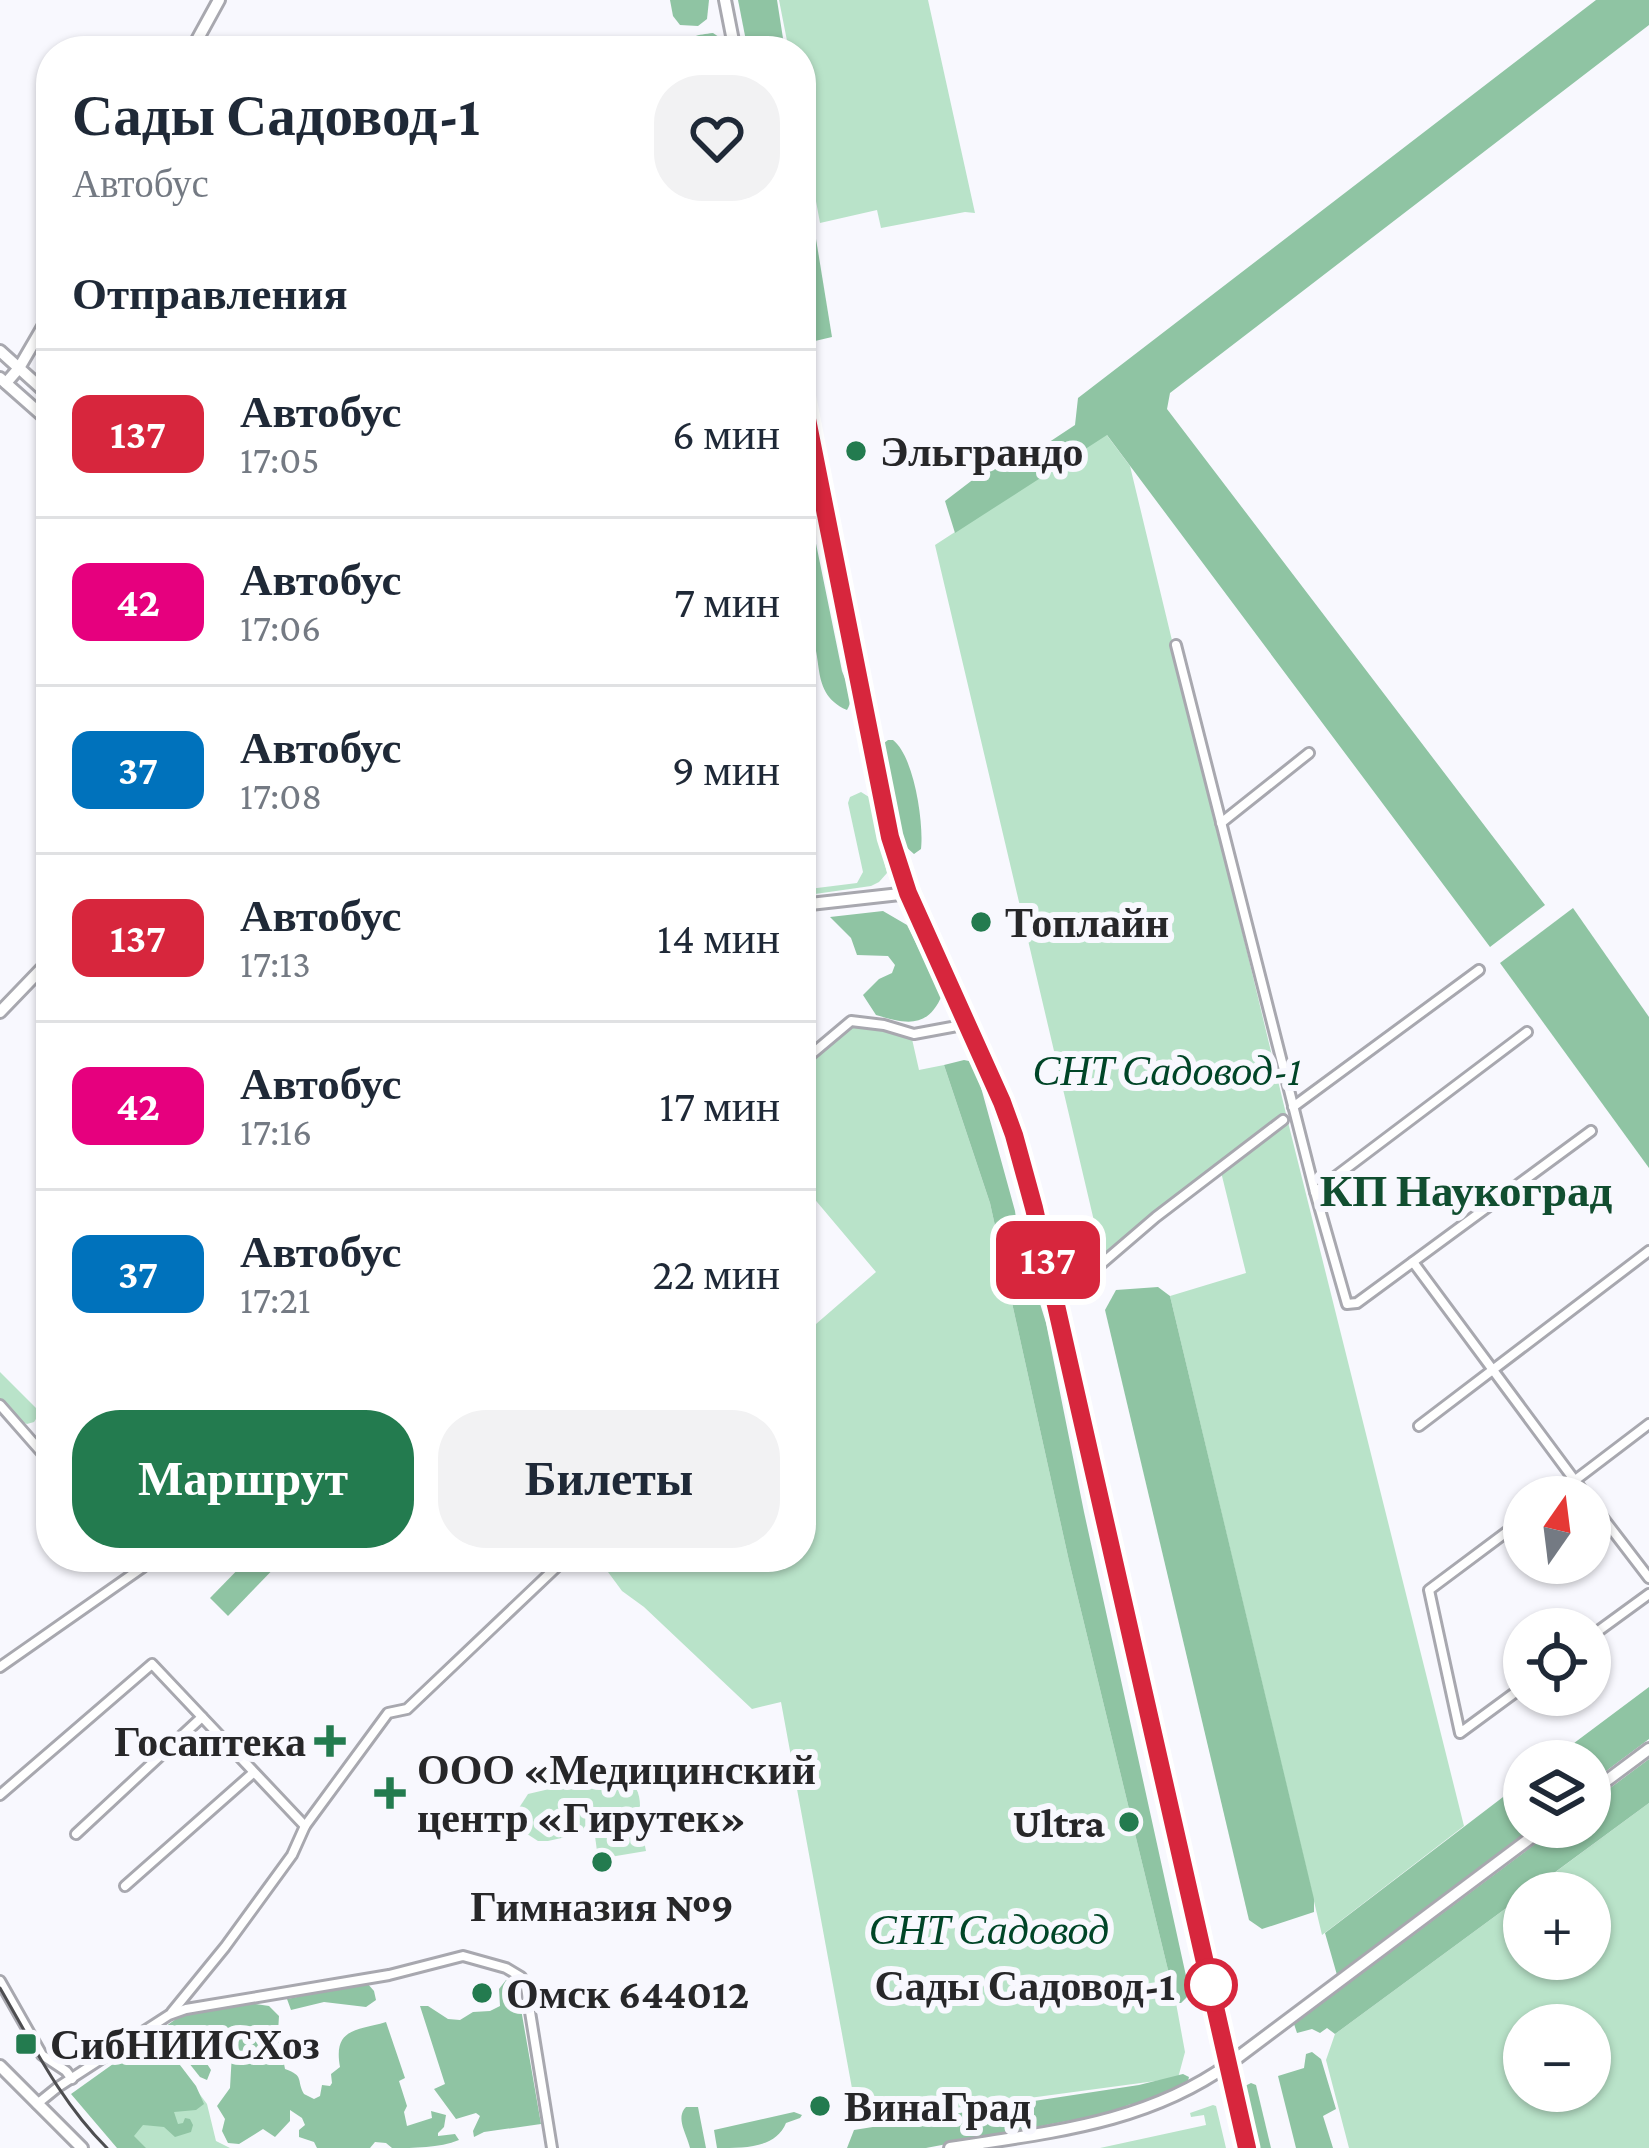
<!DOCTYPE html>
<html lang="ru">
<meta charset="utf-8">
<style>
:root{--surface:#fff;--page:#f2f2f3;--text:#1f2937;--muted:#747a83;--line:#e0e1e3;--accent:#237b4f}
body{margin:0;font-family:"Crimson Pro",serif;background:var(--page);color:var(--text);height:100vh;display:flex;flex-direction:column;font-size:45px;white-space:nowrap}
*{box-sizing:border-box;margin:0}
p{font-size:39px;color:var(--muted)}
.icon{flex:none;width:66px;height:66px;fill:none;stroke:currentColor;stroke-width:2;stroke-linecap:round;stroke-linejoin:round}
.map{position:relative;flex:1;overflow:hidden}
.details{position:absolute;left:36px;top:36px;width:780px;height:1536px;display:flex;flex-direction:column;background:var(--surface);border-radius:48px;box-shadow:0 3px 9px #0004}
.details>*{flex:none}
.badge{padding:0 24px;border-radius:18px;font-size:42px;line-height:78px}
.needle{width:78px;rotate:14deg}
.controls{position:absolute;left:1503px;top:1476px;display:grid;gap:24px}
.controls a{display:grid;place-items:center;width:108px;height:108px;border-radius:50%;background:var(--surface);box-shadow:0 3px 9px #0004;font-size:60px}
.map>.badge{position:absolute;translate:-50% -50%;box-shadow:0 0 0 6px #fff}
h2{padding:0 36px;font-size:45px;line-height:108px}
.round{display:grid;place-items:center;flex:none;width:126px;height:126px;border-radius:48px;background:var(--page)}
.summary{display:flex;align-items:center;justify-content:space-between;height:204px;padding:0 36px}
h1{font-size:57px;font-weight:700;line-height:90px}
.button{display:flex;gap:24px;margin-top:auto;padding:24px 36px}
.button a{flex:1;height:138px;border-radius:48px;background:var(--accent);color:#fff;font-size:48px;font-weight:700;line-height:138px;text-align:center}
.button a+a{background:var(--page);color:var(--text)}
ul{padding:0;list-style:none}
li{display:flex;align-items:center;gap:36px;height:168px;padding:0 36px;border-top:3px solid var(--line)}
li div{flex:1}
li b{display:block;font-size:45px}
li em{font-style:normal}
li .badge{min-width:132px;font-weight:700;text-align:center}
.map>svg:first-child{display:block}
.green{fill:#b9e3c9;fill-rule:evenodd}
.forest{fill:#8fc4a3}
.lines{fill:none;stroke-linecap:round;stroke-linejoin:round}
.minor-casing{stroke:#a8a8af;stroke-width:14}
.tertiary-casing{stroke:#a8a8af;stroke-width:16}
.secondary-casing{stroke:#a8a8af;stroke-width:16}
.minor{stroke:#fff;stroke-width:8}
.tertiary{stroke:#fff;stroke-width:10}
.secondary{stroke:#fff;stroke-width:10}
.tram{stroke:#4e4e51;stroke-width:3}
.line-casing{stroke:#fff;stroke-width:27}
.line{stroke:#d7263d;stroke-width:18}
.poi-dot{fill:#237b4f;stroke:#f8f8fe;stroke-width:4.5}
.stop-dot{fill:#fff;stroke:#d7263d;stroke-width:6}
.labels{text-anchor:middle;stroke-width:12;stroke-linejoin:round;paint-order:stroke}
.poi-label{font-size:42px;font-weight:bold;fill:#272729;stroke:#f8f8fe;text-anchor:start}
.park-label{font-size:42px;font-style:italic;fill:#004527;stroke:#f8f8fe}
.stop-label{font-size:42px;font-weight:bold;fill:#272729;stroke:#f8f8fe;text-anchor:end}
.neighbourhood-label{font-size:45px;font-weight:bold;fill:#114e30;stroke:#f8f8fe}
</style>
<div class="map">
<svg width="1649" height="2148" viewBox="0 0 1649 2148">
<rect width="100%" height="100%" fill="#f8f8fe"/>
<g class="green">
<polygon points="779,0 928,0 975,213 965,212 881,228 877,210 820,223 801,119 801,51 789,51"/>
<polygon points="1106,434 1130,466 1287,1118 1464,1826 1322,1935 1170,1296 1246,1273 1220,1168 1102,1255 935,545"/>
<polygon points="861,792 869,797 887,873 879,882 871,886 801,896 801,890 857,883 863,872 848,803 850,797"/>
<path d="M849,1025C871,1026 895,1027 912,1039L919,1070L944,1065L990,1203L1069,1561L1176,2003L1185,2052L1178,2078L858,2121L781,1702L752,1709L644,1607L622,1591L597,1557H801V1337L876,1272L801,1183V1067Z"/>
<polygon points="0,1372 37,1409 38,1416 34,1422 27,1424 20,1421 0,1398"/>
<path d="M609,1775C629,1775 640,1786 640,1806L629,1823L548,1841H538L521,1830L517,1811L528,1794Z"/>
<path d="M1649,1803V2148H1349L1326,2060L1335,2034L1524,1895V1959H1590V1893H1527ZM1524,2025H1590V2091H1524Z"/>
<polygon points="641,1827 646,1851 598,1859 595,1836"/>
<polygon points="186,2076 207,2104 216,2141 230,2148 127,2148 121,2115"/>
<polygon points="1213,2105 1216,2106 1226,2148 1100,2148 1206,2125 1204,2115 1191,2117 1190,2113"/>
</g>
<g class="forest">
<polygon points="670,0 709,0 707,19 698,26 680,25 673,16"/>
<polygon points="738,0 777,0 785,51 748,51"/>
<polygon points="1596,0 1649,0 1649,25 1170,393 1167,409 1545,905 1490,947 1107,435 955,533 945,501 996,462 1010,468 1075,425 1078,398"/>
<path d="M713,33L722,39L727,51H684C687,35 698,35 713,33Z"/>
<polygon points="801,147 832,337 815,341 801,327"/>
<path d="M801,470L842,671C847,684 855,697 847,710C804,691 830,647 801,622Z"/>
<path d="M888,740H893C914,756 924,823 921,849L914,854C889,833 890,815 887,785C886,772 881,760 879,747Z"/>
<polygon points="1573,908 1649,1017 1649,1168 1500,963"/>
<path d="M883,911L907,925L942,995C928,1029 906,1024 876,1015L863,995L879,979L892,973L895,965L888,956L857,955L851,938L830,917Z"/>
<polygon points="964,1060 974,1062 1015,1211 1021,1257 1034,1284 1046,1323 1084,1512 1190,1994 1181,2003 1176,2003 1069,1561 990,1203 944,1065"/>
<polygon points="1158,1287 1170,1296 1314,1899 1314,1912 1262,1929 1249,1920 1105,1310 1116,1290"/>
<polygon points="250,1557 285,1557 228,1616 210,1598"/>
<polygon points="1649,1687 1649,1739 1590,1783 1590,1761 1550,1761"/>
<polygon points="1649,1759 1649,1803 1335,2034 1327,2028 1320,2033 1312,2029 1297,2033 1294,2024 1558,1827 1590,1827 1590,1803"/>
<polygon points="1524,1781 1524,1827 1533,1827 1337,1975 1325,1933"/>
<polygon points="506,1980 517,1986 541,2124 484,2132 474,2137 473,2131 480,2116 476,2113 456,2119 434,2089 445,2084 420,2006 428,2006 448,2019 460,2020 473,2012 490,2011 500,2006 499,1989"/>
<polygon points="367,1983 374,1991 376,2000 366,2007 324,2002 291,2010 287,1999"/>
<path d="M243,2002L269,2006L279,2016L278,2032L285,2069C305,2076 296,2080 304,2094L314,2099L320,2096L322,2085L330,2086L332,2083L331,2074L340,2067C333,2028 356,2031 386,2022L405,2078L399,2081L407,2106L404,2112L407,2126L432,2118L431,2111L446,2115L444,2127L438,2133V2136L455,2134L459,2140C439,2148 414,2148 392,2148L386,2143L375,2142L370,2148H317L314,2142L299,2137V2130L305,2125L302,2118L290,2110V2121L275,2137L263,2129L239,2144L228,2143L222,2131L225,2119L217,2106L230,2088L232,2053L210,2041L194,2044L211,2070L207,2080L200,2077L173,2043L167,2048L196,2086L204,2104L196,2110L174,2112L178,2124L183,2123L185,2118L190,2119L193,2125L191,2132L175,2137L164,2127L143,2125L134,2136L146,2148H117L71,2094L183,2014Z"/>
<polygon points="1312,2052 1321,2059 1336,2109 1323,2116 1333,2148 1296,2148 1278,2076 1304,2068 1306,2054"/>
<polygon points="1183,2074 1189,2077 1187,2085 1158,2099 1128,2105 1115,2112 926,2148 847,2148 854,2130 972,2111 989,2112 995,2107 1139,2085"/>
<polygon points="1251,2083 1256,2085 1271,2148 1257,2148 1245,2086"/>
<path d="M686,2107H698L706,2148H690C687,2134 675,2118 686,2107Z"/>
<path d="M794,2112L802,2115L800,2118L786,2123C776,2148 745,2148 717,2148L714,2130Z"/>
</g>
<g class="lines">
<defs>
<g id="minor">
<polyline points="1176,645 1315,1192 1347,1304 1357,1303 1591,1131"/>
<polyline points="1221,823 1309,753"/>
<polyline points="801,1063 851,1021 884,1025 914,1034 968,1024"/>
<polyline points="1293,1107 1479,970"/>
<polyline points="1315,1192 1527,1032"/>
<polyline points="1413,1262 1587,1497"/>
<polyline points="1056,1292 1086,1277 1156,1217 1283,1120"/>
<polyline points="0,1405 51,1463"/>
<polyline points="1419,1426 1649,1251"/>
<polyline points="1553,1497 1649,1424"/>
<polyline points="1590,1501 1649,1578"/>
<polyline points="1524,1519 1429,1590 1460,1733 1524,1686"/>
<polyline points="1590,1637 1649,1594"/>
<polyline points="0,1667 143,1567 134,1557"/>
<polyline points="0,1795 152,1664 305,1826"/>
<polyline points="76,1834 202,1717"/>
<polyline points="125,1886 253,1773"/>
<polyline points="0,1981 42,2055 66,2071 72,2079"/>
<polyline points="172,2012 225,1947 292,1855 305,1826 388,1713 407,1709 567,1557"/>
<polyline points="37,2104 58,2087 169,2015 186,2009 389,1975 463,1956 506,1968 521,1977 526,1987 552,2148"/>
</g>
<g id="tertiary">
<polyline points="191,51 219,0"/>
<polyline points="6,383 19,368 51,313"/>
<polyline points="0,1012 51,959"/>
<path d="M950,2148C1049,2132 1145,2124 1229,2064"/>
</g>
<g id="secondary">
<polyline points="725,0 735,51"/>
<polyline points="0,351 51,397"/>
<polyline points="0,378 51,423"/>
<path d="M801,389L890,837C914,918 956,992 989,1069C1019,1141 1036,1217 1056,1292L1247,2148"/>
<polyline points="801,905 909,893"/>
<polyline points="1590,1793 1649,1749"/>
<polyline points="1229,2064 1545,1827"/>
<polyline points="0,2066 82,2148"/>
</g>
</defs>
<use href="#minor" class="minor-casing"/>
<use href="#tertiary" class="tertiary-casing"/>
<use href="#secondary" class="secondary-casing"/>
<use href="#minor" class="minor"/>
<use href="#tertiary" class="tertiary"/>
<use href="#secondary" class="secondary"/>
<path class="tram" d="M0,1988C32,2043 61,2103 107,2148"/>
</g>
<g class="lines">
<defs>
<polyline id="line" points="801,389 890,837 908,893 1002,1102 1014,1135 1034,1208 1247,2148"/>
</defs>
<use href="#line" class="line-casing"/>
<use href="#line" class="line"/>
</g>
<g class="poi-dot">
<circle cx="856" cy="451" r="12"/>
<circle cx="981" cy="922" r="12"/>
<path d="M324 1723h12v12h12v12h-12v12h-12v-12h-12v-12h12z"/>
<path d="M384 1775h12v12h12v12h-12v12h-12v-12h-12v-12h12z"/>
<circle cx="1129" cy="1822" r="12"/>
<circle cx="602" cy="1862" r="12"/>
<circle cx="482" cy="1993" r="12"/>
<rect x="14" y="2032" width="24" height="24" rx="6"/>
<circle cx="820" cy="2106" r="12"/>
</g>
<circle class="stop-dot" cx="1211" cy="1985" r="24"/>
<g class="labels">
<g class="poi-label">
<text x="880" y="466">Эльграндо</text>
<text x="1005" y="937">Топлайн</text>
<text x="306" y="1756" text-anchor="end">Госаптека</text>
<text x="417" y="1784">ООО «Медицинский<tspan x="417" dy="48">центр «Гирутек»</tspan></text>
<text x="1105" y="1837" text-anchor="end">Ultra</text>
<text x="602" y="1921" text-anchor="middle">Гимназия №9</text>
<text x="506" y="2008">Омск 644012</text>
<text x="50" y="2059">СибНИИСХоз</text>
<text x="844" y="2121">ВинаГрад</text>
</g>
<g class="park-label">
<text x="1167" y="1085">СНТ Садовод-1</text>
<text x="989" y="1944">СНТ Садовод</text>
</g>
<g class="stop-label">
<text x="1175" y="2000">Сады Садовод-1</text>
</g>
<g class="neighbourhood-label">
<text x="1466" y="1206">КП Наукоград</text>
</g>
</g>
</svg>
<div class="controls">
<a><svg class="needle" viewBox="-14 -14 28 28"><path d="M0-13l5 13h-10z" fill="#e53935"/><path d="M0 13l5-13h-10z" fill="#747a83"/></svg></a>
<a><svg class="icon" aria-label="locate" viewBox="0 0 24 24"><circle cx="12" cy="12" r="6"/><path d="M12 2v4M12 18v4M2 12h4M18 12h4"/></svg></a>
<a><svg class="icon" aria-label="layers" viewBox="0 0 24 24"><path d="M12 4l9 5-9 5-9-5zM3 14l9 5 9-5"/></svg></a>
<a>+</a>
<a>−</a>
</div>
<b class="badge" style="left:1048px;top:1260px;background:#d7263d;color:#fff">137</b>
<section class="details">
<div class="summary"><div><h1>Сады Садовод-1</h1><p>Автобус</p></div><a class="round"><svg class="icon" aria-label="heart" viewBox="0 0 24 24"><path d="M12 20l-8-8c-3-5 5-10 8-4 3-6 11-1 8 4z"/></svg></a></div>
<h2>Отправления</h2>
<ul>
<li><span class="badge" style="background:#d7263d;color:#fff">137</span><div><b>Автобус</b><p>17:05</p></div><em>6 мин</em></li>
<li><span class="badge" style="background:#e6007e;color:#fff">42</span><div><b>Автобус</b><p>17:06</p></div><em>7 мин</em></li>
<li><span class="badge" style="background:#0072bc;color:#fff">37</span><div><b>Автобус</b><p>17:08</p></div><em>9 мин</em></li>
<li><span class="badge" style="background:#d7263d;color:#fff">137</span><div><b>Автобус</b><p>17:13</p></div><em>14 мин</em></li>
<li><span class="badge" style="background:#e6007e;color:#fff">42</span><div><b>Автобус</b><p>17:16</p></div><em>17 мин</em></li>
<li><span class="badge" style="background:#0072bc;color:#fff">37</span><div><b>Автобус</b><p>17:21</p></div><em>22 мин</em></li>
</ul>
<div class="button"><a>Маршрут</a><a>Билеты</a></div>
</section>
</div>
